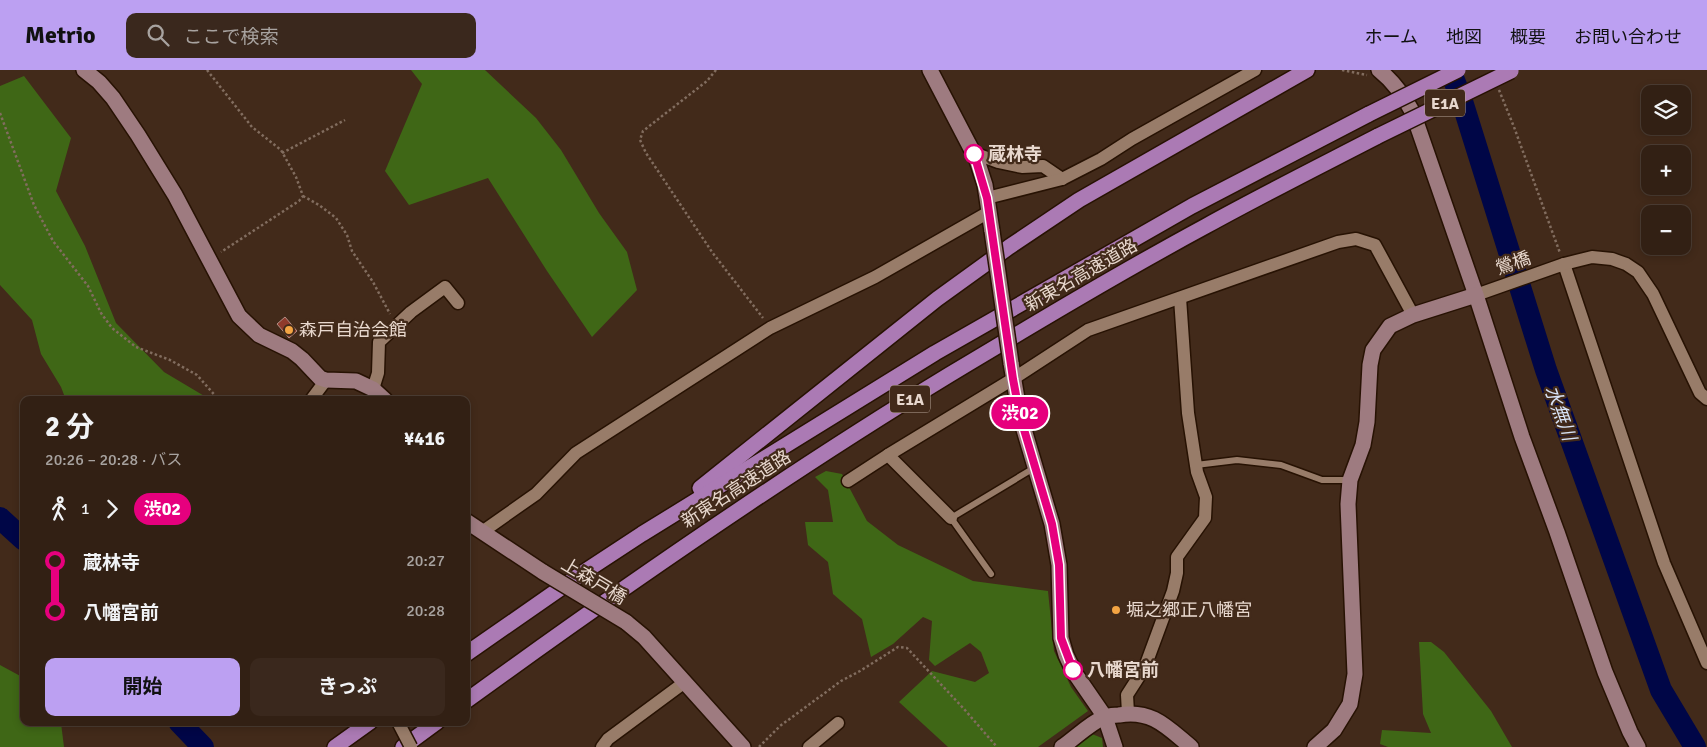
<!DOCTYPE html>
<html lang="ja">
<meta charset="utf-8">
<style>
:root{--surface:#322014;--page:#3a281d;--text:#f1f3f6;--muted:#a8a3a0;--line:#4d3e34;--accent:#bca0f2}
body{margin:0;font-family:Signika,"Noto Sans JP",sans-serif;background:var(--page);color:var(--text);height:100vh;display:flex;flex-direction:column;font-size:19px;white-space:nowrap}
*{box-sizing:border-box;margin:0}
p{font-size:16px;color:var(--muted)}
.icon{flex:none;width:28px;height:28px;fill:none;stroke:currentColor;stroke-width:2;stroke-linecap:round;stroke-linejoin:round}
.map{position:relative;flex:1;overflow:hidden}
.panel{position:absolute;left:20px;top:326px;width:450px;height:330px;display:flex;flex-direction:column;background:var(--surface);border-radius:10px;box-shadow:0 2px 8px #0003,0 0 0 1px var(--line)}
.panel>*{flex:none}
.badge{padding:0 10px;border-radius:16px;font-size:18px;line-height:32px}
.controls{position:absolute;left:1641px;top:15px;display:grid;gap:10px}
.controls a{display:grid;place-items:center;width:50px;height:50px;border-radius:10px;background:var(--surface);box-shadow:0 2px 8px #0003,0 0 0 1px var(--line);font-size:25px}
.map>.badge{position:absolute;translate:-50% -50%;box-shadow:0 0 0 2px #fff}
.legs{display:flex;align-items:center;gap:8px;height:55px;padding:0 25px;font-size:16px}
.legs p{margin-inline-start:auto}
.overview{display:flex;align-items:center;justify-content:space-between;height:85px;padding:0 25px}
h1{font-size:28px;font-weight:700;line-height:38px}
.primary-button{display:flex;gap:10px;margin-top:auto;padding:10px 25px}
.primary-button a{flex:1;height:58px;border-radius:10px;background:var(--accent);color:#111;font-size:20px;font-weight:700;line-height:58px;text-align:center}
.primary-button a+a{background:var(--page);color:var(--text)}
ul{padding:0 25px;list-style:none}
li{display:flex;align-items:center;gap:18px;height:50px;font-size:19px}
li i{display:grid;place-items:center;width:8px;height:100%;margin:0 6px;background:currentColor}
li i::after{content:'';width:12px;height:12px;margin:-6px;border:4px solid;border-radius:50%;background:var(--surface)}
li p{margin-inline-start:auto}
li:first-child i{background:linear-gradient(#0000 50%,currentColor 0)}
li:last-child i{background:linear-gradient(currentColor 50%,#0000 0)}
header{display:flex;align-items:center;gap:30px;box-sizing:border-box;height:70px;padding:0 25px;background:var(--accent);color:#111}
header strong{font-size:24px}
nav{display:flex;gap:28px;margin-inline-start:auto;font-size:18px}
.search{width:350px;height:45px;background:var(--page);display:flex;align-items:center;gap:12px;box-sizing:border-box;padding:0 18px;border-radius:10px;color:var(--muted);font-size:19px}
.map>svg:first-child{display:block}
.forest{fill:#3f6716}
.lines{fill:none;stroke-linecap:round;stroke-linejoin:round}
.river{stroke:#000647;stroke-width:22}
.building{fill:#8f3b2c;stroke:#b18e86}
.lane-casing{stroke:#271203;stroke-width:9}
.street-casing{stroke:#271203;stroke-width:15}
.secondary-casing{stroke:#271203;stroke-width:18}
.highway-casing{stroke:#271203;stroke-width:18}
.path{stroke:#826d5f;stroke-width:2.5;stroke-dasharray:2.5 2.5;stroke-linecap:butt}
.lane{stroke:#987c69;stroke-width:6}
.street{stroke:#987c69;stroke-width:12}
.secondary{stroke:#9e7b80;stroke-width:15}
.highway{stroke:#ab7ab4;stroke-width:15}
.street-bridge-casing{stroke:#271203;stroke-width:15;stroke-linecap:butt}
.secondary-bridge-casing{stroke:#271203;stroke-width:18;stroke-linecap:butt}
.highway-bridge-casing{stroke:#271203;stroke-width:18;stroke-linecap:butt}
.street-bridge{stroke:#987c69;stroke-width:12}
.secondary-bridge{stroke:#9e7b80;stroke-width:15}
.highway-bridge{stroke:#ab7ab4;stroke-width:15}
.line-1-casing{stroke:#fff;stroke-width:11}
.line-1{stroke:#e6007e;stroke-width:8}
.stop-1-dot{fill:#fff;stroke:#e6007e;stroke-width:2.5}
.poi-dot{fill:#f3a443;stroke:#422a1a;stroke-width:2}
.labels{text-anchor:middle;stroke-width:4.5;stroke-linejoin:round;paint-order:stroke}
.shield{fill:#422a1a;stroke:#b6a498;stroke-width:1}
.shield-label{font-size:16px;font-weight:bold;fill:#e8d8ce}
.stop-label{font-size:18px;font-weight:bold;fill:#e8d8ce;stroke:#422a1a;text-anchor:start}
.street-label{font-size:18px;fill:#e8d8ce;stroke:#422a1a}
.poi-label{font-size:18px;fill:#e8d8ce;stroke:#422a1a;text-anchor:start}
.water-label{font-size:19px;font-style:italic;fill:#d8e3f7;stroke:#422a1a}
</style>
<header>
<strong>Metrio</strong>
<div class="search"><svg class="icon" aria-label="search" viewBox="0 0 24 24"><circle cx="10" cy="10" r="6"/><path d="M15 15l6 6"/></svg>ここで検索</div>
<nav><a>ホーム</a><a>地図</a><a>概要</a><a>お問い合わせ</a></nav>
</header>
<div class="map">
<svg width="1707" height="677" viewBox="0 0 1707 677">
<rect width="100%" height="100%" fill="#422a1a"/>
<g class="forest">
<polygon points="411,0 485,0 536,48 561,80 599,143 627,182 637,220 592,267 547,201 488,108 409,135 385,101 422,14"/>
<polygon points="24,6 71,68 56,121 85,176 116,253 164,302 211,330 66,330 61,317 41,284 32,250 0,215 0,16"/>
<polygon points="826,401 842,404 867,451 898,475 973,511 1048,521 1054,581 1071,617 1088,641 1038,677 948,677 899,632 932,601 975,612 989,603 981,582 970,573 935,596 929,590 932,551 923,547 893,574 871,587 862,549 833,524 828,492 808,475 805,452 833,452 828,420 815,407"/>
<polygon points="1419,572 1431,572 1444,582 1491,641 1512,677 1388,677 1380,674 1382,660 1431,663 1423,644"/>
<polygon points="0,595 24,608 24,652 61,653 64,677 0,677"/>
<polygon points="1092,664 1102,668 1103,677 1071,677"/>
</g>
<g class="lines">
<g class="river">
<polyline points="1450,0 1461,28 1546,300 1661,620 1695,677"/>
<polyline points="0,448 24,470"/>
<polyline points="179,652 203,677"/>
</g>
</g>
<polygon class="building" points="285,247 297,261 289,268 277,254"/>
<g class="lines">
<defs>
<g id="lane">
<polyline points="1196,395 1237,390 1281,395 1322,410 1349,410"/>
<polyline points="991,504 951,448 1034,398"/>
</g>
<g id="street">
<polyline points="974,83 998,92 1022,97 1043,96 1062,109"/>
<polyline points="987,128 1062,109 1101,89 1132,69 1255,0"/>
<polyline points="1564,194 1664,493 1707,593"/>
<polyline points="1476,225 1564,194 1592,187 1612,189 1626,194 1638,202 1653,224 1700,323 1707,329"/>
<polyline points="373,319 378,303 379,272 411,242 445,217 458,233"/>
<polyline points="311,330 326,310"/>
<polyline points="888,385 951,448"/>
<polyline points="848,411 888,385 1013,309 1088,260 1338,172 1356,169 1375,175 1413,245"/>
<polyline points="482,462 536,424 576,383 770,258 875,207 989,142"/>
<polyline points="1128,643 1127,625 1145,597 1173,521 1177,503 1177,487 1205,448 1206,427 1197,402 1188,343 1180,228"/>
<polyline points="602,677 608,669 685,612"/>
<polyline points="809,677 838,653"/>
</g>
<g id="secondary">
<polyline points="84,0 99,12 113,28 138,65 175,125 239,246 259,265 292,281 302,289 320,308 326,310 356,311 373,319 385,330"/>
<polyline points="930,0 977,90 985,115 992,161"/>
<path d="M1379,0C1394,12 1404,26 1413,43L1476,225L1522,367L1557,462L1605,602L1630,662L1638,677"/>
<polyline points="1011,293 1020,346 1052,454 1059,495 1061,568 1066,585 1074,602 1105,647 1115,677"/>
<polyline points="466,451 543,502"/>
<polyline points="626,552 644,567 743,677"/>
<path d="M1062,677C1075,668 1089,654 1104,647C1108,646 1114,645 1119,645C1152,639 1168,658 1191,677"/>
<polyline points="1315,677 1334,660 1350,634 1355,604 1348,434 1350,410 1363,375 1367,352 1370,295 1373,280 1390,256 1413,245 1476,225"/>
</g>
<g id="highway">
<polyline points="700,418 937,229 1009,177 1079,130 1307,0"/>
<polyline points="466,584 581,504 642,464 935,283 1192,136 1369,44"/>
<path d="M466,631C623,517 783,406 949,305C1034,254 1119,203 1206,156C1262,125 1320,96 1378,66"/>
<polyline points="335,677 370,652"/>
<polyline points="403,677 437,652"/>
</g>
</defs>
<use href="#lane" class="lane-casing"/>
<use href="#street" class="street-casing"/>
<use href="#secondary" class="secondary-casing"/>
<use href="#highway" class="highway-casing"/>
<g class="path">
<polyline points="207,0 252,57 281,80 296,107 303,126 299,131 221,182"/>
<polyline points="716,0 707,11 643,61 640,70 646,83 712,182 763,248"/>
<polyline points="1342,0 1367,5"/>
<polyline points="1499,20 1514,57 1560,183"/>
<polyline points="0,43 34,135 53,171 88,216 101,243 112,258 136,277 170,290 197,305 219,330"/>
<polyline points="282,83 345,50"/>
<polyline points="303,126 319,135 336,148 347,165 352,181 373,212 390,244"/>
<polyline points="759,677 780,656 841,611 860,601 898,577 907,578 964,639 997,677"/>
</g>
<use href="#lane" class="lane"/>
<use href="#street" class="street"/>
<use href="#secondary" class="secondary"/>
<use href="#highway" class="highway"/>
<defs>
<polyline id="street-bridge" points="398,652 411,677"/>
<g id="secondary-bridge">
<polyline points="992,161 1011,293"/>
<polyline points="543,502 626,552"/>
</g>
<g id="highway-bridge">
<polyline points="1369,44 1458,0"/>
<polyline points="1378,66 1511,1"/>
</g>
</defs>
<use href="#street-bridge" class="street-bridge-casing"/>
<use href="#secondary-bridge" class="secondary-bridge-casing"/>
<use href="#highway-bridge" class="highway-bridge-casing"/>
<use href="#street-bridge" class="street-bridge"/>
<use href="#secondary-bridge" class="secondary-bridge"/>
<use href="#highway-bridge" class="highway-bridge"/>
</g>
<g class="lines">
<defs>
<polyline id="line-1" points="974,84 987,128 1013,309 1020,346 1052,454 1059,495 1061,568 1073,600"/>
</defs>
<use href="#line-1" class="line-1-casing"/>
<use href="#line-1" class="line-1"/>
</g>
<g class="stop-1-dot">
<circle cx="974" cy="84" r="9"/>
<circle cx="1073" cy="600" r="9"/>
</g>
<g class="poi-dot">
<circle cx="289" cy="260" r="5"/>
<circle cx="1116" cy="540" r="5"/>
</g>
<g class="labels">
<g class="shield">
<rect x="1425" y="19.5" width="40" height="27" rx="4"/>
<rect x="890" y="315.5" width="40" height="27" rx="4"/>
</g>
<g class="shield-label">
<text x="1445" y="39">E1A</text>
<text x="910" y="335">E1A</text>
</g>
<g class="stop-label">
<text x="988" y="90">蔵林寺</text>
<text x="1087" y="606">八幡宮前</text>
</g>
<g class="street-label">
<text transform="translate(1513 193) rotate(-19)" y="6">鶯橋</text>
<text transform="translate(1081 205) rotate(-30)" y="6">新東名高速道路</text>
<text transform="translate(736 419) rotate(-33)" y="6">新東名高速道路</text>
<text transform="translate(594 511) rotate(31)" y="6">上森戸橋</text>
</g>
<g class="poi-label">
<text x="299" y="266">森戸自治会館</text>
<text x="1126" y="546">堀之郷正八幡宮</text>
</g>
<g class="water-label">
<text transform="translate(1561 343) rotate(70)" y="7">水無川</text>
</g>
</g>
</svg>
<div class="controls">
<a><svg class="icon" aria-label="layers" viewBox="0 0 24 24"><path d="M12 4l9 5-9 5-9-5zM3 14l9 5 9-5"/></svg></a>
<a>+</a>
<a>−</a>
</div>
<b class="badge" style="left:1020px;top:343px;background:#e6007e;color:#fff">渋02</b>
<section class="panel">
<div class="overview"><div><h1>2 分</h1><p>20:26 – 20:28 · バス</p></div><b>¥416</b></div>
<div class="legs"><svg class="icon" aria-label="walk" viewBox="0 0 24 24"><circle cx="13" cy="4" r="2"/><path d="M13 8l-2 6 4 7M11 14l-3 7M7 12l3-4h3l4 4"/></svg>1<svg class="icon" aria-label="forward" viewBox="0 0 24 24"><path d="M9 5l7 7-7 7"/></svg><b class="badge" style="background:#e6007e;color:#fff">渋02</b></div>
<ul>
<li><i style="color:#e6007e"></i><b>蔵林寺</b><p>20:27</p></li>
<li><i style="color:#e6007e"></i><b>八幡宮前</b><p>20:28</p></li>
</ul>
<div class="primary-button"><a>開始</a><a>きっぷ</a></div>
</section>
</div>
